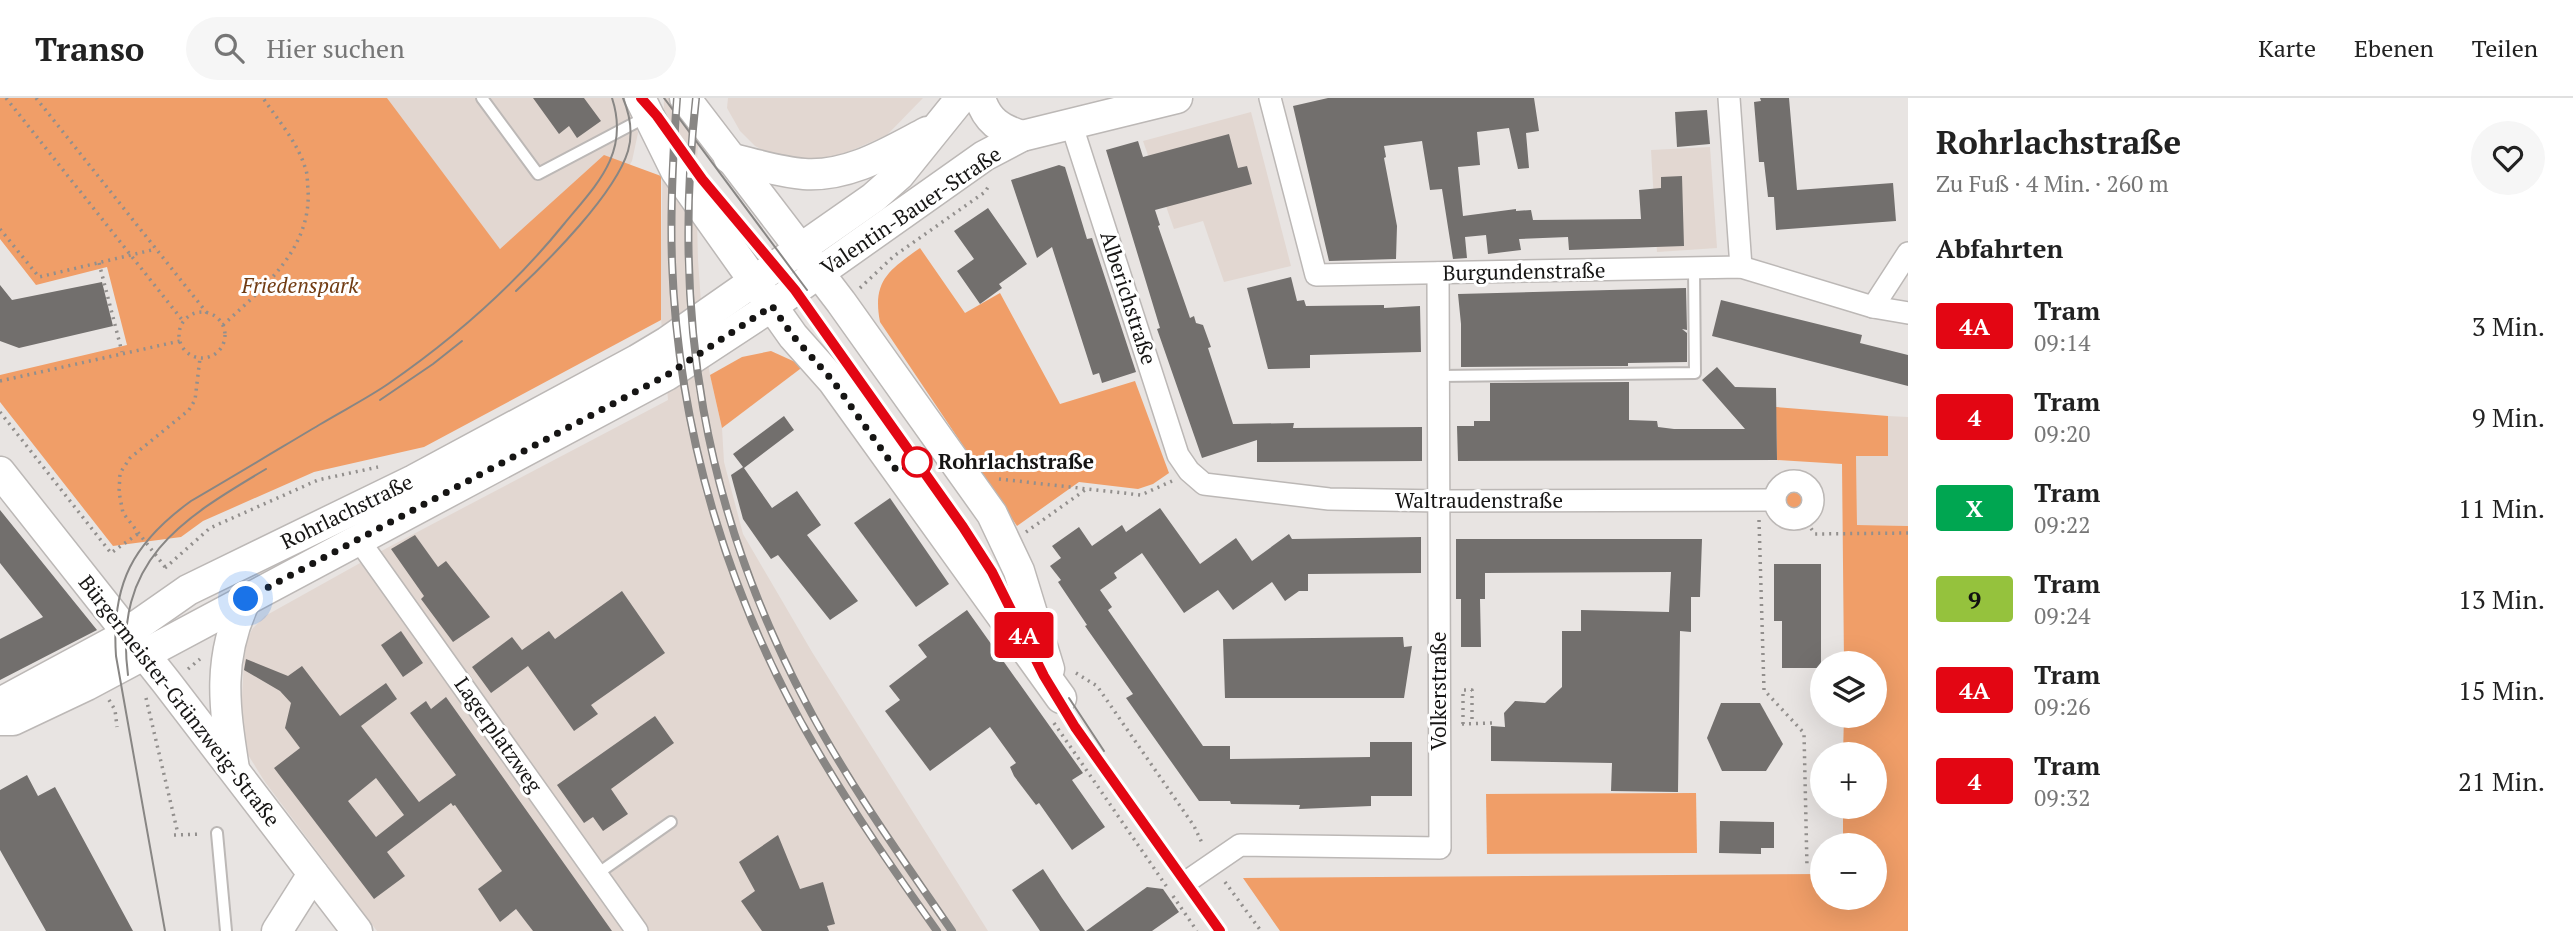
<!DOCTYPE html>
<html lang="de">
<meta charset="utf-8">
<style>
:root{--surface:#fff;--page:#f6f6f6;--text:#222;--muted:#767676;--line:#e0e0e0}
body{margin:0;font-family:"PT Serif",serif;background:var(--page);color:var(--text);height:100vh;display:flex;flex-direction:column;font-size:26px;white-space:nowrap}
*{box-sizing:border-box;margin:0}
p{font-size:23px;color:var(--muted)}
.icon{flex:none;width:38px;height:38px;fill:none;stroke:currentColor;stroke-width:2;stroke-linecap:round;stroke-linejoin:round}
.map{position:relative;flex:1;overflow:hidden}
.details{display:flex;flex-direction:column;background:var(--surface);width:665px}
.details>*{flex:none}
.badge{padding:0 14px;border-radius:5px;font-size:24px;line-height:46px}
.fabs{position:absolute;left:1810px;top:553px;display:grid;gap:14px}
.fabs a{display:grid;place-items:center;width:77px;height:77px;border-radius:50%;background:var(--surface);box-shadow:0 7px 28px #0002;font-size:35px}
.you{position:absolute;width:35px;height:35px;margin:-18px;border:5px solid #fff;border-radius:50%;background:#1a73e8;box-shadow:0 0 0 10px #1a73e833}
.map>.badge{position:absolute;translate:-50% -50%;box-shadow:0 0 0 4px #fff}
h2{padding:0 28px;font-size:26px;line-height:63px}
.round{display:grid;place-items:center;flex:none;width:74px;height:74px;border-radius:37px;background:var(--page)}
.headline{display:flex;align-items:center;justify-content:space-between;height:119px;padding:0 28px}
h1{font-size:33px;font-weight:600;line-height:52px}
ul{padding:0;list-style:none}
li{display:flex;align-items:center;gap:21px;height:91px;padding:0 28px}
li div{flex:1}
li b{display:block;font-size:26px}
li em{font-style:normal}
li .badge{min-width:77px;font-weight:700;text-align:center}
header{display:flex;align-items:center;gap:42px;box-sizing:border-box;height:98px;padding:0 35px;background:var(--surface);border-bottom:2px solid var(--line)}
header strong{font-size:33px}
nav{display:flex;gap:38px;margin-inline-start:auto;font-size:24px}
.search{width:490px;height:63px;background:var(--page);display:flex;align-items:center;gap:18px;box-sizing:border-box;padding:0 24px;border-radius:38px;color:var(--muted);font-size:26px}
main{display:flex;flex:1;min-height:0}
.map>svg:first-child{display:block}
.built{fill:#e2d7d1}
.green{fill:#f09e68}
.building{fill:#726f6d;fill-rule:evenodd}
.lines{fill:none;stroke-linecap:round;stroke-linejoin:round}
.lane-casing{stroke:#bcb8b6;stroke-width:14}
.street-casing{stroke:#bcb8b6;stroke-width:24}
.secondary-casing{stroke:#bcb8b6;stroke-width:33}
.path{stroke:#928f8d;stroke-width:3.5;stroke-dasharray:2 5;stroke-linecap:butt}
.lane{stroke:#fff;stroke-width:10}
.street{stroke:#fff;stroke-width:21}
.secondary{stroke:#fff;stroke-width:30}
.tram{stroke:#888684;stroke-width:2}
.rail-casing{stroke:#888684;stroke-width:8}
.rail{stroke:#fff;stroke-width:5;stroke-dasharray:16;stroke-linecap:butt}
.line-casing{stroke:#fff;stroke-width:16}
.line{stroke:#e30613;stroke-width:10}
.walk{stroke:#161514;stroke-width:7;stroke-dasharray:0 12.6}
.stop-dot{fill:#fff;stroke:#e30613;stroke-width:3.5}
.labels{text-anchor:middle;stroke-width:6;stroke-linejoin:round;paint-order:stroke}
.street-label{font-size:21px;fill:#161514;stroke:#fff}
.park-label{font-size:21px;font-style:italic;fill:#713c13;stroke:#fff}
.stop-label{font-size:21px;font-weight:bold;fill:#161514;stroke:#fff;text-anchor:start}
</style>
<header>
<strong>Transo</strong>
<div class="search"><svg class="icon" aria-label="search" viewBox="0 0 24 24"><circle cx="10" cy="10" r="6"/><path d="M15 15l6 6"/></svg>Hier suchen</div>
<nav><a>Karte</a><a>Ebenen</a><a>Teilen</a></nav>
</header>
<main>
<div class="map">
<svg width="1908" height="833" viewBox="0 0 1908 833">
<rect width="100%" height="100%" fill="#e8e4e2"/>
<g class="built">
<polygon points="386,0 629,0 638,35 632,63 612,96 500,151"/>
<polygon points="664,0 702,0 700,8 696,83 698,162 703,233 710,277 722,330 724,364 743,436 812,554 988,833 377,833 265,684 245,652 241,617 245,544 253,530 265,518 387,450 668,302 660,209"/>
<polygon points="728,0 923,0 887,37 841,57 809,63 774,58 755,48 740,33 727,10"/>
<polygon points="1251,14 1291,168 1224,184 1203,123 1174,131 1143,43"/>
<polygon points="1710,49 1717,150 1657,154 1651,52"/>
<polygon points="1888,318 1908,319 1908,428 1857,427 1856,358 1888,358"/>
</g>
<g class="green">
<polygon points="0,0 387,0 500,151 604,57 661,78 661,222 424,349 314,374 203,423 181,439 113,448 0,304 0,277 127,247 107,169 36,187 0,141"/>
<path d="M920,150L965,215L1000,195L1060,306L1135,283L1169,375L1153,386L1138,391L1079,384L1017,428L880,224C872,183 889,172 920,150Z"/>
<polygon points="771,253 804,268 722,330 710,277 742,259"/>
<polygon points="1776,309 1888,318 1888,358 1856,358 1857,427 1908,428 1908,833 1280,833 1243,780 1822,776 1822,800 1874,800 1874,747 1843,747 1843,709 1874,709 1874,656 1843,656 1844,618 1874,618 1874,565 1844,565 1842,366 1777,362"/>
<circle cx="1794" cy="402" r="19"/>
<polygon points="1696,695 1697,755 1487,756 1486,696"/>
</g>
<g class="building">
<polygon points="533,0 584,0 601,23 577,40 569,28 559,36"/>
<polygon points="1328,0 1534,0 1539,33 1526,35 1529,70 1518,71 1509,30 1477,34 1480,67 1458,69 1463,118 1516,111 1516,113 1531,112 1533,122 1641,121 1639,92 1661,90 1661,79 1682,78 1684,148 1569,152 1568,139 1519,141 1521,152 1488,156 1486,137 1465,139 1467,160 1453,161 1442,91 1430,92 1422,43 1384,48 1386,59 1384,60 1397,128 1396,161 1329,163 1293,8"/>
<polygon points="1760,0 1789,0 1797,92 1893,85 1896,123 1776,132 1774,99 1768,99 1764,64 1759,64 1754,4 1761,3"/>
<polygon points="1707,12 1710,46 1677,49 1675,14"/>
<polygon points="1229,36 1238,70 1247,68 1252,86 1155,112 1160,127 1158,128 1190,220 1194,218 1196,225 1203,227 1211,249 1208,250 1233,326 1294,325 1293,330 1422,329 1422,363 1257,364 1257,342 1202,360 1157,231 1160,230 1106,52 1138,43 1143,59"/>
<polygon points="1059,67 1065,69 1087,141 1092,140 1136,274 1102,285 1099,275 1093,277 1052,149 1037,160 1011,82"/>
<polygon points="988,110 1027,166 999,186 1002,190 980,206 957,173 974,161 954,133"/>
<polygon points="1291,179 1297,203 1304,202 1306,208 1384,207 1384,210 1420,208 1421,254 1310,257 1310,270 1268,271 1247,190"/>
<polygon points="102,184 113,228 19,250 0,243 0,187 12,202"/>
<polygon points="1686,190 1687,232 1682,231 1687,235 1687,264 1628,265 1628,268 1461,269 1461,226 1458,196"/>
<polygon points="1721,202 1862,237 1860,245 1908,257 1908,288 1712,238"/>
<polygon points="1717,269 1735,289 1776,290 1777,362 1458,363 1457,328 1474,328 1474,323 1490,323 1490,285 1629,284 1629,322 1657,323 1658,329 1674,331 1745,331 1702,282"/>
<polygon points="784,318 794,332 744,370 772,410 797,393 821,427 807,437 858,503 830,522 778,457 771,461 743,421 731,377 743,369 733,356"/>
<polygon points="890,400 949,486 916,509 854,425"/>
<polygon points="1160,410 1200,466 1236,440 1252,463 1289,436 1292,441 1421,439 1421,475 1308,476 1308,493 1299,493 1285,503 1272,484 1233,512 1218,492 1184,515 1142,455 1114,475 1117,480 1100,492 1112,509 1108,512 1203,648 1230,648 1230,661 1370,659 1370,644 1412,644 1412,698 1371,698 1371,708 1299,711 1300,707 1231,706 1230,703 1199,703 1126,600 1133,596 1085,528 1087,527 1058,484 1061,482 1050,468 1061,460 1052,448 1079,429 1092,448 1122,427 1126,434"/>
<polygon points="0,412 97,532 0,582 0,541 43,519 0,465"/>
<polygon points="415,437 438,469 446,463 490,519 453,544 421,501 424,498 391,451"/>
<polygon points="1456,441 1702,441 1700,499 1691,499 1691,534 1680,533 1678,694 1611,693 1612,665 1491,663 1491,628 1505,629 1504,615 1515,603 1545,605 1562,589 1562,533 1581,533 1581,512 1669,514 1671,474 1485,475 1485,501 1480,501 1481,549 1461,549 1461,501 1456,501"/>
<polygon points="1774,466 1821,466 1821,570 1782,570 1782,523 1774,523"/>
<polygon points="622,493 665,555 591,607 598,616 574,633 528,568 491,595 472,569 512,539 522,552 549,533 555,541"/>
<polygon points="967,512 1083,675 1072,682 1105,729 1072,752 1039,705 1036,707 1014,678 1010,669 1016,665 990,629 930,673 885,613 900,602 889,588 927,559 918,547"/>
<polygon points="401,533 423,565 403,579 381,547"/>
<polygon points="1403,539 1404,549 1412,548 1404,600 1225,600 1223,541"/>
<path d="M246,561L288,578L302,568L340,618L386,585L397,601L361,628L419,704L456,677L410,615L426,603L431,611L446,599L612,833H533L516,811L500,824L478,791L502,773L455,707L453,708L451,705L387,754L405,778L374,801L274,670L300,650L285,630L291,605L280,593L244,572ZM376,680L404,717L376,739L348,703Z"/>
<polygon points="1721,605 1760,605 1783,646 1766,673 1722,673 1707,640"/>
<polygon points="655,618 674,645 611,691 628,716 603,733 593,719 584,725 557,687"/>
<polygon points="27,677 38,698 55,689 133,833 46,833 0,752 0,692"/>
<polygon points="1720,723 1774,724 1774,750 1761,750 1761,756 1719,755"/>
<polygon points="778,737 800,791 823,784 835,826 827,828 829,833 762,833 741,803 755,793 739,764"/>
<polygon points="1043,771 1062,800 1085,833 1040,833 1032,821 1012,792"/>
<polygon points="1147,789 1163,791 1179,814 1152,833 1086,833"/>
</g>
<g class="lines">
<defs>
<g id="lane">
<polyline points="482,0 538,76 646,19"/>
<polyline points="1439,278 1695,275 1694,170"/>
<polyline points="217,735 226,833"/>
<polyline points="597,776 671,724"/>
</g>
<g id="street">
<polyline points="1270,0 1316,177 1741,169 1873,209 1908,215"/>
<polyline points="1729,0 1741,169"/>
<polyline points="1071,25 1178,357 1189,373 1204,386 1329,401 1440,403 1774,402"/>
<polyline points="1873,209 1908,155"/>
<circle cx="1794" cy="402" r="19"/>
<polyline points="358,441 637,833"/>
<polyline points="1189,782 1240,747 1440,750 1438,175"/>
</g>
<g id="secondary">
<polyline points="640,0 676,73 793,238 833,283 1061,600"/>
<polyline points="685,0 841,204 992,416 1019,473 1049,571"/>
<path d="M980,0C987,23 1000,31 1022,38"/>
<path d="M729,60C754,66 779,74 804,76C849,79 889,54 927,34"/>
<polyline points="0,374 167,585 357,833"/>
<polyline points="0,607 2,604 115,543 188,492 414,382 637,262 667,244 873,100 899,77 961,0"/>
<polyline points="0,622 13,622 87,587 667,277 772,208 984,58 1022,38 1177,0"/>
<path d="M234,671C224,608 217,559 246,501"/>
<polyline points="277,833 313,776"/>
</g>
</defs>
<use href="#lane" class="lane-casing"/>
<use href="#street" class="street-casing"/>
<use href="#secondary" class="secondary-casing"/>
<g class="path">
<polyline points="6,0 183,223"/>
<polyline points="36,0 207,215"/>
<polyline points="0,131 39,179 156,151"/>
<polyline points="99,165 122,254"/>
<polyline points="860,190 894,158 985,94 990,86"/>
<circle cx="202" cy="237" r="23"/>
<path d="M223,227C263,190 312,151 308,91C307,84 308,76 305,69C297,44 278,22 263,0"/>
<polyline points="0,283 180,243"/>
<polyline points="0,314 111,455 139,435"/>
<polyline points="999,381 1141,397 1172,383"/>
<polyline points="1803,419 1815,436 1908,435"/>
<polyline points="1759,422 1764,592 1804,635 1807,769"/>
<polyline points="1026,434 1085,392"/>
<polyline points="165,469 123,415 119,394 120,375 130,360 189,312 195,302 200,260"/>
<polyline points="165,470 210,430 318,382 378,369"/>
<polyline points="188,571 200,561"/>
<polyline points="1076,575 1097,588 1194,728 1203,747"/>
<polyline points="146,600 178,736"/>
<polyline points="109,602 115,612 117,629"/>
<polyline points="1054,625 1169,792"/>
<polyline points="1462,626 1493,625"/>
<polyline points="1463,626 1463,592 1472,592 1472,625"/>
<polyline points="174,737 201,736"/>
<polyline points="1225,784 1261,833"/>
<polyline points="1173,798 1197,833"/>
</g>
<use href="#lane" class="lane"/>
<use href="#street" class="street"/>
<use href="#secondary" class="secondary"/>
<g class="tram">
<polyline points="641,0 657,18 702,81 795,192 972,441 1013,512 1044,578 1075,629 1220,833"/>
<polyline points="664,0 807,192"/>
<path d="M516,193C549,162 615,96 628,53C633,36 630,17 623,0"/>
<polyline points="380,302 433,266 462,243"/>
<path d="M128,577C113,463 180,422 266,371"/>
<polyline points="1069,600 1104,653"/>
<path d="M165,833L116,558C111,486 133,445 191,403C234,378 277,352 319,327C342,313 366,301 388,286C453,241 514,188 564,126C597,86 630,55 612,0"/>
</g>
<defs>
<g id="rail">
<path d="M677,0C673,55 670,109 672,164C678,335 730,505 817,652C853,714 895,774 937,833"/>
<path d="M696,0C672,218 703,410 806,605C848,685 901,759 952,833"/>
</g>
</defs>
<use href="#rail" class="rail-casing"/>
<use href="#rail" class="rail"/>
</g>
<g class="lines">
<defs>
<polyline id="line" points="641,0 657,18 702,81 795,192 963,429 992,474 1044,578 1075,629 1220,833"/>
</defs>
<use href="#line" class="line-casing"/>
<use href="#line" class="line"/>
<polyline class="walk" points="246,501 667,277 772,208 793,238 833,283 897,373 917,364"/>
</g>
<circle class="stop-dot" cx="917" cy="364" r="14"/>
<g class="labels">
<g class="street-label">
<text transform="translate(911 113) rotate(-34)" y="7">Valentin-Bauer-Straße</text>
<text transform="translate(1524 174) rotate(-1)" y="7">Burgundenstraße</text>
<text transform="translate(1128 200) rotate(72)" y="7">Alberichstraße</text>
<text x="1479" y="410">Waltraudenstraße</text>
<text transform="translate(347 414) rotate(-26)" y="7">Rohrlachstraße</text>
<text transform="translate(1439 593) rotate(-90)" y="7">Volkerstraße</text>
<text transform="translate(179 603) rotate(52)" y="7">Bürgermeister-Grünzweig-Straße</text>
<text transform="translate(498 637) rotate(55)" y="7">Lagerplatzweg</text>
</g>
<g class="park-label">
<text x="300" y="195">Friedenspark</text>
</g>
<g class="stop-label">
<text x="938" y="371">Rohrlachstraße</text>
</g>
</g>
</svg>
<div class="fabs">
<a><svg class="icon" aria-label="layers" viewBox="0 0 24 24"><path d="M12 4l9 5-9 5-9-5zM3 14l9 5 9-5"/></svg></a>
<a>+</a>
<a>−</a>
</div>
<div class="you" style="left:246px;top:501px"></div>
<b class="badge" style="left:1024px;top:537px;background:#e30613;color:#fff">4A</b>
</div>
<section class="details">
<div class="headline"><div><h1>Rohrlachstraße</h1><p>Zu Fuß · 4 Min. · 260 m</p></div><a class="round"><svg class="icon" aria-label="heart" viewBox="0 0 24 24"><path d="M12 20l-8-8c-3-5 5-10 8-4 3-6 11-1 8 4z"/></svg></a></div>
<h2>Abfahrten</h2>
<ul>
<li><span class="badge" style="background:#e30613;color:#fff">4A</span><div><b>Tram</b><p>09:14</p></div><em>3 Min.</em></li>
<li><span class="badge" style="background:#e30613;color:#fff">4</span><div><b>Tram</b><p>09:20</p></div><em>9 Min.</em></li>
<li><span class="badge" style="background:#00a651;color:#fff">X</span><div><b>Tram</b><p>09:22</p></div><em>11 Min.</em></li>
<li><span class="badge" style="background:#95c23d;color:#111">9</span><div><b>Tram</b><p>09:24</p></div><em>13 Min.</em></li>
<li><span class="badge" style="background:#e30613;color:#fff">4A</span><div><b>Tram</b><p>09:26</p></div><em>15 Min.</em></li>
<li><span class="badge" style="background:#e30613;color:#fff">4</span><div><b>Tram</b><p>09:32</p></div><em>21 Min.</em></li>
</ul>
</section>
</main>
